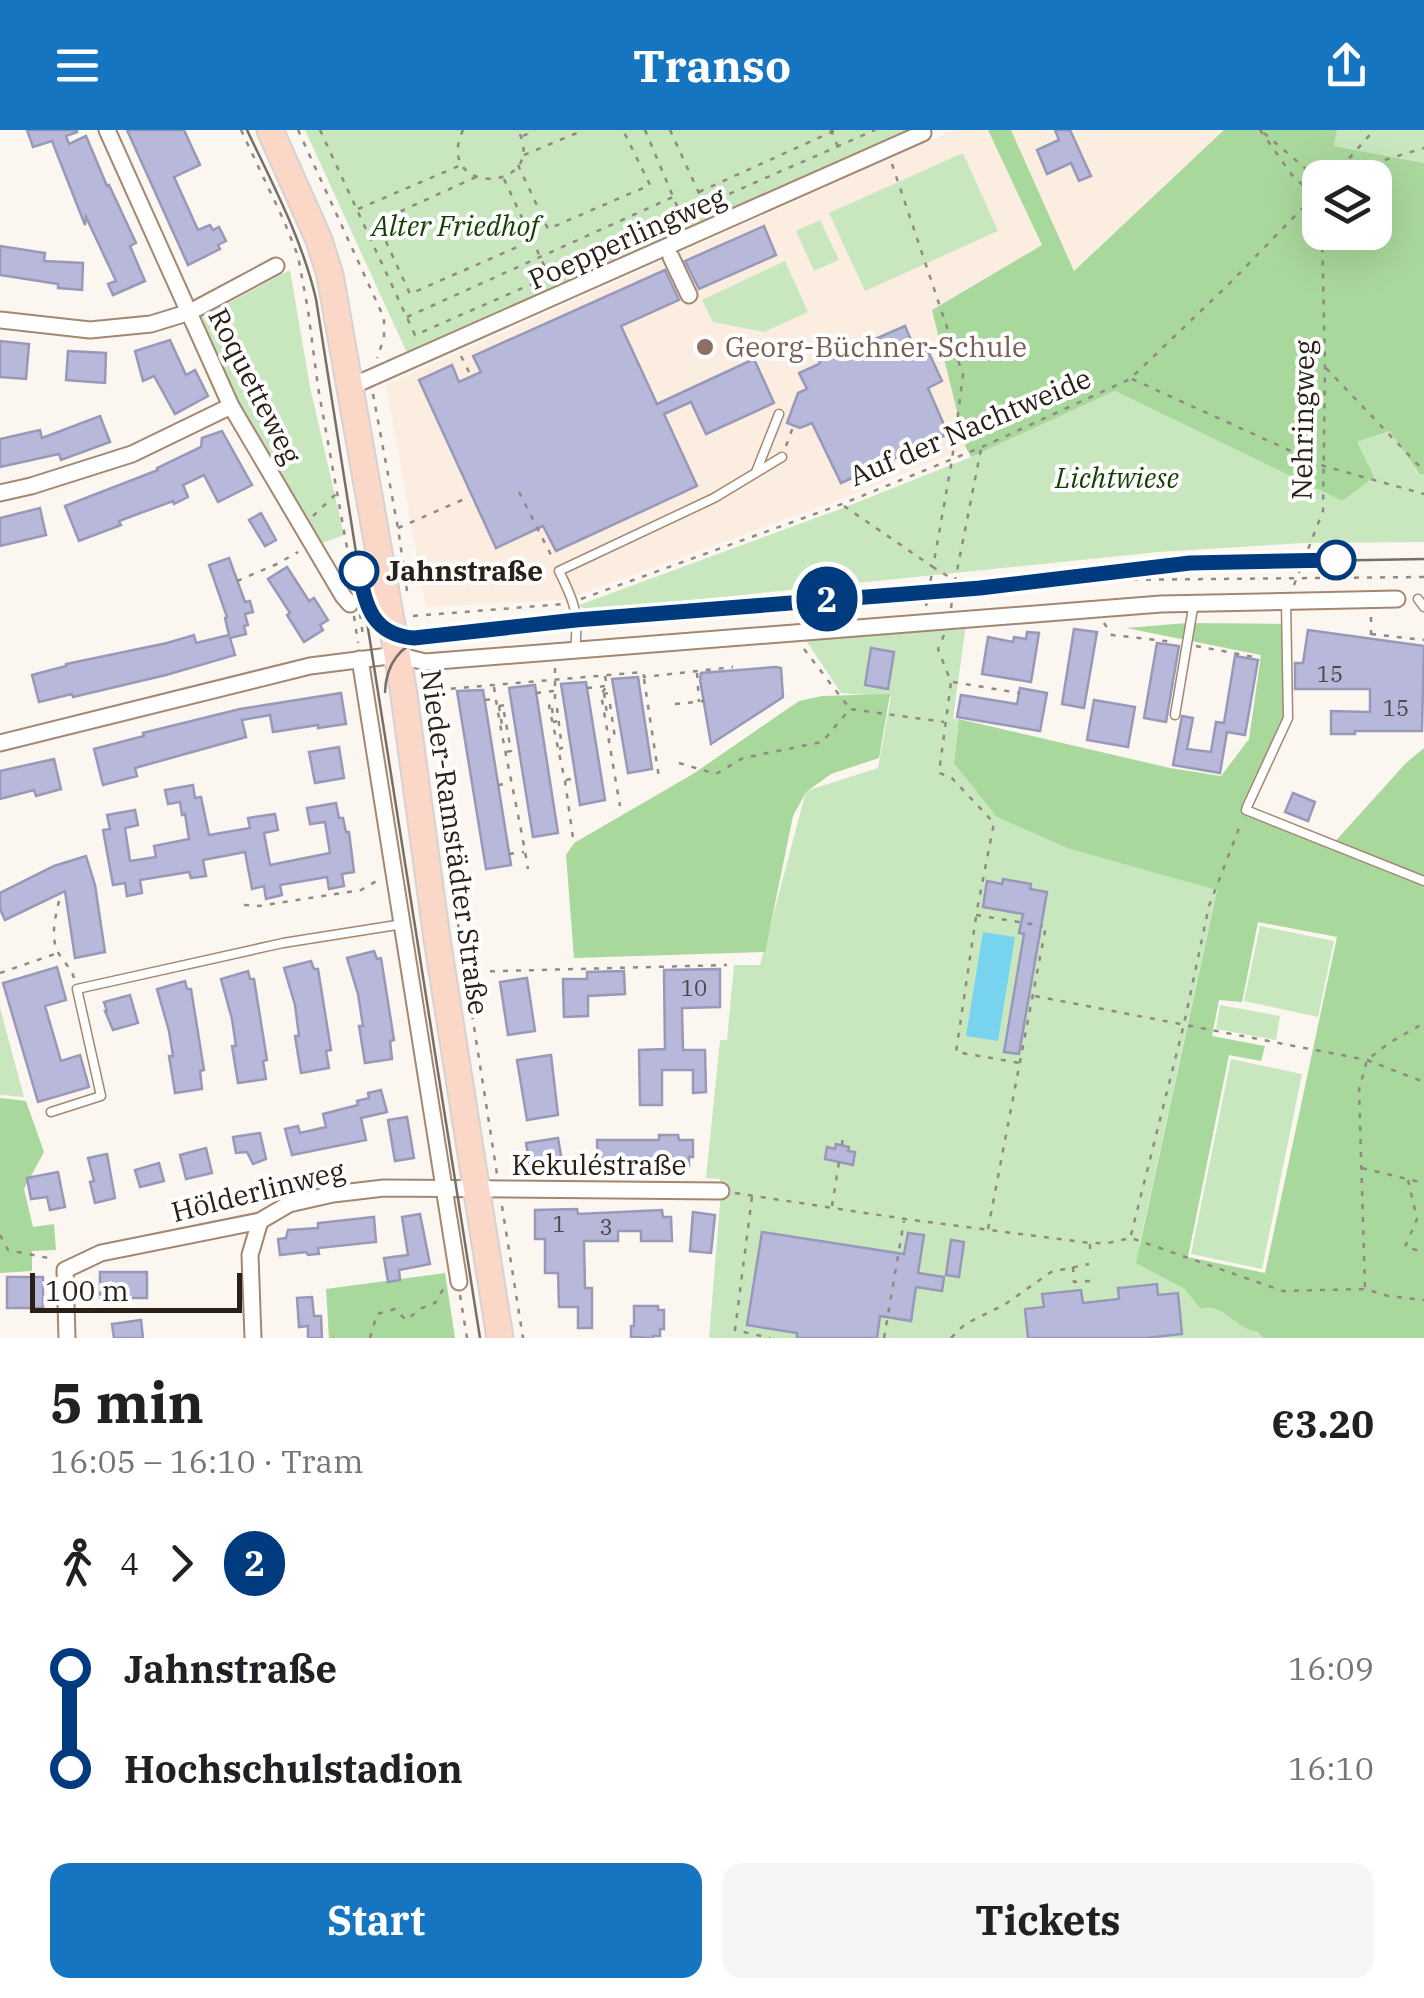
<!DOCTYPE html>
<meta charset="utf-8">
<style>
:root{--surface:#fff;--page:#f6f6f6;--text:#202124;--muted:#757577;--accent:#1575c1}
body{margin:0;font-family:"IBM Plex Serif",serif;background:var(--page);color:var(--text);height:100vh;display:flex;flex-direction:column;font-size:38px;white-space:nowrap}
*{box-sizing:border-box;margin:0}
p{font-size:32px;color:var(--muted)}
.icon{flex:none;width:55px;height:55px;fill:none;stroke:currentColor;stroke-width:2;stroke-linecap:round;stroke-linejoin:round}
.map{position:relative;height:1208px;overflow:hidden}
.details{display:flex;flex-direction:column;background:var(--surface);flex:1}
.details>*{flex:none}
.badge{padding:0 20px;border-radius:32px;font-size:35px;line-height:65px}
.controls{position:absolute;left:1302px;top:30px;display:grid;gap:20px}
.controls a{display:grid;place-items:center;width:90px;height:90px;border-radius:20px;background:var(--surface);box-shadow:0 10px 40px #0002;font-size:50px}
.scale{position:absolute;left:30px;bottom:25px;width:212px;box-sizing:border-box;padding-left:10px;border:5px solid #2b2017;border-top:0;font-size:28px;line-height:35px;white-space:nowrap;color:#2b2017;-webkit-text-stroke:8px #fff;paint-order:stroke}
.map>.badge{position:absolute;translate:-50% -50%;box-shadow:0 0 0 5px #fff}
.legs{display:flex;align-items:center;gap:15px;height:110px;padding:0 50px;font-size:32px}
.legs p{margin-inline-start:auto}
.head{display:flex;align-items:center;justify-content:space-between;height:170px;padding:0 50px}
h1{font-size:55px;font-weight:700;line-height:75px}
.button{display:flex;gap:20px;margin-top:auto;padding:20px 50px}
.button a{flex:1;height:115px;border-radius:20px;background:var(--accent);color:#fff;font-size:40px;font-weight:700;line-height:115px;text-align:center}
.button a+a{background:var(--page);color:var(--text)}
ul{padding:0 50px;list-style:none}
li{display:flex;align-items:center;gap:35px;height:100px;font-size:38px}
li i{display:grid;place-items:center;width:15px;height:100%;margin:0 12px;background:currentColor}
li i::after{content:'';width:25px;height:25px;margin:-12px;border:8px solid;border-radius:50%;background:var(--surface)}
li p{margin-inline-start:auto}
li:first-child i{background:linear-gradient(#0000 50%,currentColor 0)}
li:last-child i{background:linear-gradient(currentColor 50%,#0000 0)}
header{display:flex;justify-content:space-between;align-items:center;height:130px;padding:0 50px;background:var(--accent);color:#fff;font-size:45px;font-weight:700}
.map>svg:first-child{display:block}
.built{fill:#fcede1}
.green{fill:#c8e7bf}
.forest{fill:#a9d89c;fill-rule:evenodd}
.water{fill:#78d3ee}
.building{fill:#b8b8da;stroke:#9898b9;stroke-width:2.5}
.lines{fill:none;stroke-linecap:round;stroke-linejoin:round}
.lane-casing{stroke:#a48770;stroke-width:11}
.street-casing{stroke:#a48770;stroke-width:19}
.primary-casing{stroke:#d5d2d1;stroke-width:29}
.path{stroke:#918982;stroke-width:2.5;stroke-dasharray:5 8;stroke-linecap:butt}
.lane{stroke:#fff;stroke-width:8}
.street{stroke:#fff;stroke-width:15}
.primary{stroke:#fbd7c7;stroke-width:25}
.tram{stroke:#776e66;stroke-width:2.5}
.line-1-casing{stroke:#fff;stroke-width:22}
.line-1{stroke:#003b80;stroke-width:15}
.education-dot{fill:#8d6e63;stroke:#fff;stroke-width:4}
.stop-1-dot{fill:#fff;stroke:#003b80;stroke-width:5}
.labels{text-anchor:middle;stroke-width:8;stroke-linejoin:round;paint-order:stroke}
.number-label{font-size:22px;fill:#4e4648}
.park-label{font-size:28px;font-style:italic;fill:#123f02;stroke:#fff}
.street-label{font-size:28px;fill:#2b2017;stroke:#fff}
.education-label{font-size:28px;fill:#785e54;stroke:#fff;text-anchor:start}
.stop-label{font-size:28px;font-weight:bold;fill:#2b2017;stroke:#fff;text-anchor:start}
</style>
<header><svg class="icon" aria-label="menu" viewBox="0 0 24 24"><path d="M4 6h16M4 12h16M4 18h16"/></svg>Transo<svg class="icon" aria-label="share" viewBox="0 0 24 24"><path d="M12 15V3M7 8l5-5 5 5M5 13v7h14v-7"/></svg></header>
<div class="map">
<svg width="1424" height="1208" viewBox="0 0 1424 1208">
<rect width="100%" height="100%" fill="#fcf6f1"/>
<g class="built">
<polygon points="954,0 988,0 1042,115 932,180 966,318 846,367 564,470 426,477 386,255"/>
<polygon points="1011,0 1224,0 1224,2 1074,141"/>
</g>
<g class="green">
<polygon points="305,0 913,0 407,223"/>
<polygon points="1337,0 1424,0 1424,33 1334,16"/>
<polygon points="963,23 998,101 865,161 829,83"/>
<polygon points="820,90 839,130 814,141 796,101"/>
<polygon points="785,131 808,182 764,202 713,192 702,170"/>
<polygon points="290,140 310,257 344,405 317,415 237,274 202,187"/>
<polygon points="1115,261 1342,371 1357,312 1391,301 1418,344 1424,344 1424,412 1304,413 1158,422 586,481 579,475 848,376 971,327"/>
<polygon points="966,494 953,589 959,589 954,633 1070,719 1217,759 1139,1117 1281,1208 709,1208 721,1061 720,1049 706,1048 720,910 727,910 734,835 760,835 806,661 878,638 891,567 841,563 803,506"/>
<polygon points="1260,796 1334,811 1318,887 1244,871"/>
<polygon points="1220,875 1280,886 1276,910 1216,899"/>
<polygon points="0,878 24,967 0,965"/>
<polygon points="1231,929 1302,944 1262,1139 1191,1124"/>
</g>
<g class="forest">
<path d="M988,0H1011L1074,141L1224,0H1337L1334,16L1424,33V344H1419L1390,301L1357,312L1374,347L1342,371L1115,261L971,327L966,318L932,180L1042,115ZM1320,48H1375V102H1320Z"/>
<path d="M1187,493L1286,494V587L1244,680L1331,716L1406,633L1424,618V1208H1263L1258,1202C1234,1199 1225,1172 1201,1179L1185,1159L1136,1133L1217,760L1070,719L997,687L954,633L959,589L1170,638L1221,646L1249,609L1261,525L1126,498ZM1258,792L1337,807L1265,1143L1188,1127L1229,925L1261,931L1265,916L1212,906L1219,870L1242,872Z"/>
<polygon points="890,564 879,628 831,644 806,662 793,686 765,822 574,828 566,725 574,713 693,644 799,571 822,566"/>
<polygon points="0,968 26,971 44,1022 24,1059 33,1097 54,1094 56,1120 32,1121 32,1141 0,1143"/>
<polygon points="445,1143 455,1208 329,1208 326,1159"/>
</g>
<polygon class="water" points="983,802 1015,807 998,911 966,906"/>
<g class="building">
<polygon points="27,0 77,0 77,2 66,6 69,14 86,6 107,56 109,55 136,113 130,116 145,151 113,165 108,154 116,151 86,87 85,95 52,11 33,17"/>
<polygon points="127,0 184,0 200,35 174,47 198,100 210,95 213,100 219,97 226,111 218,115 220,119 188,135"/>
<polygon points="1055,0 1070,0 1091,46 1079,51 1071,33 1047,44 1037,20 1059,10"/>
<polygon points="764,96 776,125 699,159 685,131"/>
<polygon points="0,116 45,123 44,131 83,133 82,160 58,158 58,154 0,145"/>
<polygon points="665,140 679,170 621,196 657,274 754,229 774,273 706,304 691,272 664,284 697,356 556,421 543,396 496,418 419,250 452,235 459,252 481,242 473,226"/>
<polygon points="905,196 918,226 928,221 942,251 928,258 948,304 841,353 812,293 800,298 787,293 798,263 807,259 799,243 819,234 828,211 850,220"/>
<polygon points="170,210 186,245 195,240 208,266 175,284 154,246 143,251 135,221"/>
<polygon points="0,211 29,214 26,249 0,247"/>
<polygon points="68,221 106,223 105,253 66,250"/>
<polygon points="100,286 110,312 61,330 59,324 0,337 0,309 40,300 42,308"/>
<polygon points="222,301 252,355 218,372 204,345 183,355 188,367 174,374 173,371 119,391 121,395 79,411 65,376 158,340 157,338 201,317 202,308"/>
<polygon points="40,378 46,405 0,416 0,388"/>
<polygon points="261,383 276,410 265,416 249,390"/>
<polygon points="229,428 245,472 250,471 253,482 245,484 248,495 244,496 246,504 230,508 235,525 166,545 73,567 72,564 39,572 32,545 66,536 66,534 167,513 194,505 196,513 229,505 225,488 227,487 209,435"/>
<polygon points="287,437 309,471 314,468 328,490 320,495 323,500 304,512 287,485 290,483 268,449"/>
<polygon points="1074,499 1097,502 1084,578 1062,574"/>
<polygon points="1308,500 1424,516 1422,601 1355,601 1355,604 1331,604 1331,581 1370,582 1370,559 1295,559 1295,533 1303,533"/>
<polygon points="1027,502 1039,503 1031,552 982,544 988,507 1013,512 1014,507 1026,509"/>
<polygon points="1157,513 1179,516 1166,592 1144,588"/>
<polygon points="871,518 894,522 888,559 865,555"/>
<polygon points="1235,526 1258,530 1245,605 1227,602 1220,643 1173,635 1182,586 1193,588 1187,619 1211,622 1216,592 1224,593"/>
<polygon points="776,537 781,538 783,567 711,614 700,550 701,543"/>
<polygon points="638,547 652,639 628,643 612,549"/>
<polygon points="586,552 605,670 580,675 561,554"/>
<polygon points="535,555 558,703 533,707 509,558"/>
<polygon points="1020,558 1047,563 1040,601 957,587 961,565 1017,574"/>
<polygon points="483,560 511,735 486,739 457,561"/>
<polygon points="341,563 346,594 318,598 318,595 273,602 270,585 242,590 246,607 135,638 137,646 103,655 94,619 144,606 143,603 240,579"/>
<polygon points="1094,570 1135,577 1128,617 1087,610"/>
<polygon points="339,617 344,648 315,653 309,622"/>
<polygon points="54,629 61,659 36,666 34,660 0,669 0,641"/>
<polygon points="193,655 195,668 201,667 209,705 250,698 248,688 275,684 278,700 264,703 270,735 330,723 325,692 310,694 307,678 336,673 339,688 343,688 346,702 349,702 354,742 342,744 344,756 329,759 327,747 280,755 282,765 266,769 264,756 252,759 245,722 203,730 206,746 191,748 189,742 140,750 142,763 127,766 125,753 113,755 103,700 110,699 107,685 135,680 138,695 125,698 130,731 156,727 154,716 189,709 185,684 182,685 180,672 168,674 165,660"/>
<polygon points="1293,663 1315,672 1308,691 1285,682"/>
<polygon points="86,726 95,755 105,822 75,828 65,761 5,790 0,779 0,763 54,736"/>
<polygon points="1003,749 1031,754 1030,759 1047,762 1019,924 1004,922 1024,804 1019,803 1023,784 983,777 987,751 1002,754"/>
<polygon points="374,821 377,829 381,828 394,910 390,911 392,929 365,933 359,896 363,896 358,864 347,828"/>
<polygon points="311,831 314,839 318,839 331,920 326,921 329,938 301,943 295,906 299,906 295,875 284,838"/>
<polygon points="57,837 66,870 45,876 61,931 80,925 89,957 38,972 3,853"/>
<polygon points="720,839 720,877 682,878 683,920 705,920 706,962 693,963 693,940 662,940 662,975 640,975 639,920 665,919 664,840"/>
<polygon points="248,841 250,849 254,849 267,930 263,931 266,949 238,953 232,916 236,916 232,889 221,849"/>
<polygon points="624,841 625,864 588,866 588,886 564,887 563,849 587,849 587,842"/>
<polygon points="527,848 535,901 508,905 500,852"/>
<polygon points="185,851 187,859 191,859 204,940 200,941 202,959 175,963 169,926 173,926 169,901 157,859"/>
<polygon points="130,865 138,893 113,900 105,881 107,881 104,872"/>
<polygon points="551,925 558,985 527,990 517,930"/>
<polygon points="381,960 387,982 361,988 366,1010 292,1025 285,999 298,996 300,1003 326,997 323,984 358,975 357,971 369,968 368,963"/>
<polygon points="407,987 414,1028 395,1031 388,990"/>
<polygon points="260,1003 266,1029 253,1034 247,1022 236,1023 233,1007"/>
<polygon points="659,1005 678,1005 679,1010 693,1010 693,1027 689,1027 689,1036 650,1037 650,1027 628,1029 628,1039 598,1039 597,1010 659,1010"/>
<polygon points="558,1008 563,1037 531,1042 526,1013"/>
<polygon points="836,1014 849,1017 848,1021 855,1022 853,1035 825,1029 827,1017 835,1019"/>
<polygon points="206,1018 212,1043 186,1049 180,1025"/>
<polygon points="107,1024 115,1068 95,1073 90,1052 94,1051 88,1028"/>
<polygon points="159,1033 164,1051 140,1057 135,1040"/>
<polygon points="58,1042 65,1077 50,1080 47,1067 31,1069 27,1048"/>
<polygon points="577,1079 578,1084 662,1080 663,1087 671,1087 672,1111 641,1111 641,1101 618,1101 618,1111 584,1111 585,1158 592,1158 592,1198 578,1198 578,1177 559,1177 558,1143 545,1143 545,1109 535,1109 535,1080"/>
<polygon points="693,1082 715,1085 711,1123 690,1121"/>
<polygon points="420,1084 430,1134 399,1140 400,1150 388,1152 384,1128 408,1125 402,1087"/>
<polygon points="374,1087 376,1112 318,1118 319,1124 308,1125 306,1122 280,1125 278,1109 286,1108 288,1100 318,1098 318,1093"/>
<polygon points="762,1102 904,1124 908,1103 924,1105 918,1143 944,1147 942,1161 916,1157 911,1191 880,1186 877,1208 797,1208 797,1203 747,1195"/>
<polygon points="951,1110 964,1112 959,1147 946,1145"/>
<rect x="100" y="1142" width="47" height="26"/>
<rect x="7" y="1147" width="36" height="31"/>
<polygon points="1157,1154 1158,1165 1178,1163 1182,1204 1145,1208 1028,1208 1025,1179 1044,1177 1042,1164 1081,1160 1083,1173 1119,1169 1118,1158"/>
<polygon points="312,1167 314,1186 321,1186 322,1208 308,1208 308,1196 299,1197 297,1168"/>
<polygon points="634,1176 658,1176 658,1180 664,1180 664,1199 660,1199 660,1206 653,1206 653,1208 631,1207 631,1196 634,1196"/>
<polygon points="141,1190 143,1208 114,1208 112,1194"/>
</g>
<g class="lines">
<defs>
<g id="lane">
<polyline points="756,342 779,284"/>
<polyline points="1418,469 1424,477"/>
<path d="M575,520C579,484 575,473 559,441L714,368L782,327"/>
<polyline points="1175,585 1194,472"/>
<polyline points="1247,677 1288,588 1286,471"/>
<polyline points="1246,680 1424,751"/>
<polyline points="51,982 101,966 77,859 283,813 403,794"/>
</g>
<g id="street">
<polyline points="107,0 231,276 343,466 350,474"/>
<polyline points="671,127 689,165"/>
<polyline points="0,190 90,200 151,194 190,182 276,136"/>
<polyline points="350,257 923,3"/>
<polyline points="0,363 31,356 132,324 231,276"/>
<polyline points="360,529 459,1152"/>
<polyline points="0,613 310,536 397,525 425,532 1161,474 1397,469"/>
<polyline points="67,1208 65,1140 101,1123 260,1091 289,1074 333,1064 384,1058 721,1061"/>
<polyline points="253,1208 250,1125 260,1091"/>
</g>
<polyline id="primary" points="270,0 319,110 330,145 403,558 437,809 500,1208"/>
</defs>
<use href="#lane" class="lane-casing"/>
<use href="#street" class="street-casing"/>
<use href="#primary" class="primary-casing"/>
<g class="path">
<polyline points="241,0 284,91 298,126 308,180 318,257 353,451"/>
<polyline points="298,0 384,188 384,208 377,228"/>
<polyline points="320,0 415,205 532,154"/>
<path d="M463,0C432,67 550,63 518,0"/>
<polyline points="645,0 680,83"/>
<polyline points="670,0 704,74"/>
<polyline points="831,0 840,22"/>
<polyline points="1260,0 1292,45 1314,66 1320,92"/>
<polyline points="1264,3 1320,51"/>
<polyline points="523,6 535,0"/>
<polyline points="524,25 584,0"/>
<polyline points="892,34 963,245 952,330 933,437 954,450"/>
<polyline points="518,35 548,99 650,55 623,0"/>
<polyline points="1335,45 1424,18"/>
<polyline points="476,47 377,92 410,164 533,110"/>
<polyline points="1332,48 1374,0"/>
<polyline points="504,49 549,146"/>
<polyline points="699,62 836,0"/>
<polyline points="358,79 461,35"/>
<polyline points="535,158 533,153 681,85 875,0"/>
<polyline points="407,187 673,67"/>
<polyline points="461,226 469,242"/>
<polyline points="1326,238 1424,341"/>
<polyline points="1132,249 1324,336 1424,364"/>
<polyline points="373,264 398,398 408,468"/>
<polyline points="786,316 793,297"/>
<polyline points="519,362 554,431"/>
<polyline points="844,376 933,437 926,476"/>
<polyline points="313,386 336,364"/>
<polyline points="398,398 469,367"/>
<polyline points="237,451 277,434 298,422"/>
<polyline points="1294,455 1323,381 1325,237 1322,102"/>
<polyline points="581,469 842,374 982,317 1130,249 1228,155 1320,60"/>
<polyline points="951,478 955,451 981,319"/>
<polyline points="360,484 363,506"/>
<polyline points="354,486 358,513"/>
<polyline points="413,486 564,474"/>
<polyline points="1371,487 1371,512"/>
<polyline points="1104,493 1112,505 1174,512"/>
<polyline points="589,495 927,469 1110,450 1424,447"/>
<polyline points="1371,504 1424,510"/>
<polyline points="944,505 938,519 951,552 939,643 951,647 994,693 976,785 1037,795"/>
<polyline points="1196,516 1254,527"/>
<polyline points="804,519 850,579"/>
<polyline points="555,538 555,571 549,576 565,651 573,708"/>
<polyline points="697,543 699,572"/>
<polyline points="605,546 607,556 601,564 620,676"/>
<polyline points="644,549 659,648"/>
<polyline points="953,552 1019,563"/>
<path d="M494,557C503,618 518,678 528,739"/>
<polyline points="587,558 606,556"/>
<polyline points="425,561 643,542 644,547 733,537"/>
<polyline points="536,563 554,561"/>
<polyline points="604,563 607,584 609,584"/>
<polyline points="603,564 614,562"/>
<polyline points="485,570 494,569"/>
<polyline points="610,574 615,608 610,609"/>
<polyline points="675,574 704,571"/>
<polyline points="499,576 502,595 506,594"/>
<polyline points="499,576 511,574"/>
<polyline points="552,578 554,592 557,591"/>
<polyline points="557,578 562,618 559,619"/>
<polyline points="504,582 511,621 505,622"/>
<polyline points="679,633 716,644 743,628 822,612 850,579 944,592"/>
<polyline points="566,650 575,648"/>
<polyline points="498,655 510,653"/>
<polyline points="509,724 524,722"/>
<polyline points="448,730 497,1044"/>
<path d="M59,771C55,789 49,811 61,827C66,835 71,838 74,848"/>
<polyline points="244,775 259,776 361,760 380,749"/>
<polyline points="976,787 956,922 1020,933"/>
<polyline points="464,842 727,835"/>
<polyline points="0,843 55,824"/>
<polyline points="1035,866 1367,930 1424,952"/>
<polyline points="842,1015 843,1005"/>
<polyline points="1362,1038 1424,1053"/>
<polyline points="1408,1050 1417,1089 1405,1117 1424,1122"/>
<polyline points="735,1063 905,1089 1090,1113 1108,1113 1131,1108 1283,1161 1365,1159 1388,1166 1424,1170"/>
<polyline points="752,1067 735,1200 770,1208"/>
<polyline points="502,1076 523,1208"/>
<polyline points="832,1076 839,1032"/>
<polyline points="988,1099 1046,796 1041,796"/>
<polyline points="0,1105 8,1120 53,1129"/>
<polyline points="1131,1105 1184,894 1209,776 1241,693"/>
<polyline points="1090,1114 1090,1127"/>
<polyline points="1073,1137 1074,1152 1090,1151 1091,1149"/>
<polyline points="1365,1157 1359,960 1367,930 1389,913 1424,893"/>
<polyline points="460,1165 467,1208"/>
<polyline points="333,1208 334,1208"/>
<polyline points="370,1208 377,1184 395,1179 406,1190 422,1178 435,1173 445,1156"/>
<polyline points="884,1208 904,1091"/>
<polyline points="951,1208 965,1194 1004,1175 1051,1142 1089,1134"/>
</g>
<use href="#lane" class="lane"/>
<use href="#street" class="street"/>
<use href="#primary" class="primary"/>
<g class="tram">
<path d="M247,0C273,55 302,109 316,169L480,1208"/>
<path d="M367,475C376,495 392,506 414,507L577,490L980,458L1190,433L1424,429"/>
<path d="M385,562C386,535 399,516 426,507"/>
</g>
</g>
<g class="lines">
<defs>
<path id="line-1" d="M359,441C365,476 373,505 414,508L576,490L980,458L1190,433L1336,430"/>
</defs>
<use href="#line-1" class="line-1-casing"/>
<use href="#line-1" class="line-1"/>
</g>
<circle class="education-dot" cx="705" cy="217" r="10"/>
<g class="stop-1-dot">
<circle cx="1336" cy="430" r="18"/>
<circle cx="359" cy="441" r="18"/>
</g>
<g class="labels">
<g class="number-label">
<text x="1330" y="552">15</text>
<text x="1396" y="586">15</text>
<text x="694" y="866">10</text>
<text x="559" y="1102">1</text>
<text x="606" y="1105">3</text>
</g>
<g class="park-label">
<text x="455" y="106">Alter Friedhof</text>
<text x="1117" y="358">Lichtwiese</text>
</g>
<g class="street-label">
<text transform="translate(627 108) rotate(-24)" y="10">Poepperlingweg</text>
<text transform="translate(255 256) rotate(63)" y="10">Roquetteweg</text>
<text transform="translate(1303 290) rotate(-89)" y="10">Nehringweg</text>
<text transform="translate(970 297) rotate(-23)" y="10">Auf der Nachtweide</text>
<text transform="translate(455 712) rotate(82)" y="10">Nieder-Ramstädter Straße</text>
<text x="599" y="1045">Kekuléstraße</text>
<text transform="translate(258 1061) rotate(-14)" y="10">Hölderlinweg</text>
</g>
<g class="education-label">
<text x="725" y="227">Georg-Büchner-Schule</text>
</g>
<g class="stop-label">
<text x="386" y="451">Jahnstraße</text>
</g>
</g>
</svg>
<div class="controls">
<a><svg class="icon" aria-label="layers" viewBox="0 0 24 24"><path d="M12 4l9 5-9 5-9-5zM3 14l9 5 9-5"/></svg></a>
</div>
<div class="scale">100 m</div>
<b class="badge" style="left:827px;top:469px;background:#003b80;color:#fff">2</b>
</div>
<section class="details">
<div class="head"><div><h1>5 min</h1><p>16:05 – 16:10 · Tram</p></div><b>€3.20</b></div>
<div class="legs"><svg class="icon" aria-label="walk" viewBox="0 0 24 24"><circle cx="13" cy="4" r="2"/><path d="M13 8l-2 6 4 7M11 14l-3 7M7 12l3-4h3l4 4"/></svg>4<svg class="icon" aria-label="forward" viewBox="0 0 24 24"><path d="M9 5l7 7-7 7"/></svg><b class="badge" style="background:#003b80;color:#fff">2</b></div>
<ul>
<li><i style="color:#003b80"></i><b>Jahnstraße</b><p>16:09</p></li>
<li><i style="color:#003b80"></i><b>Hochschulstadion</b><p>16:10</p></li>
</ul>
<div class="button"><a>Start</a><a>Tickets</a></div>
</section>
